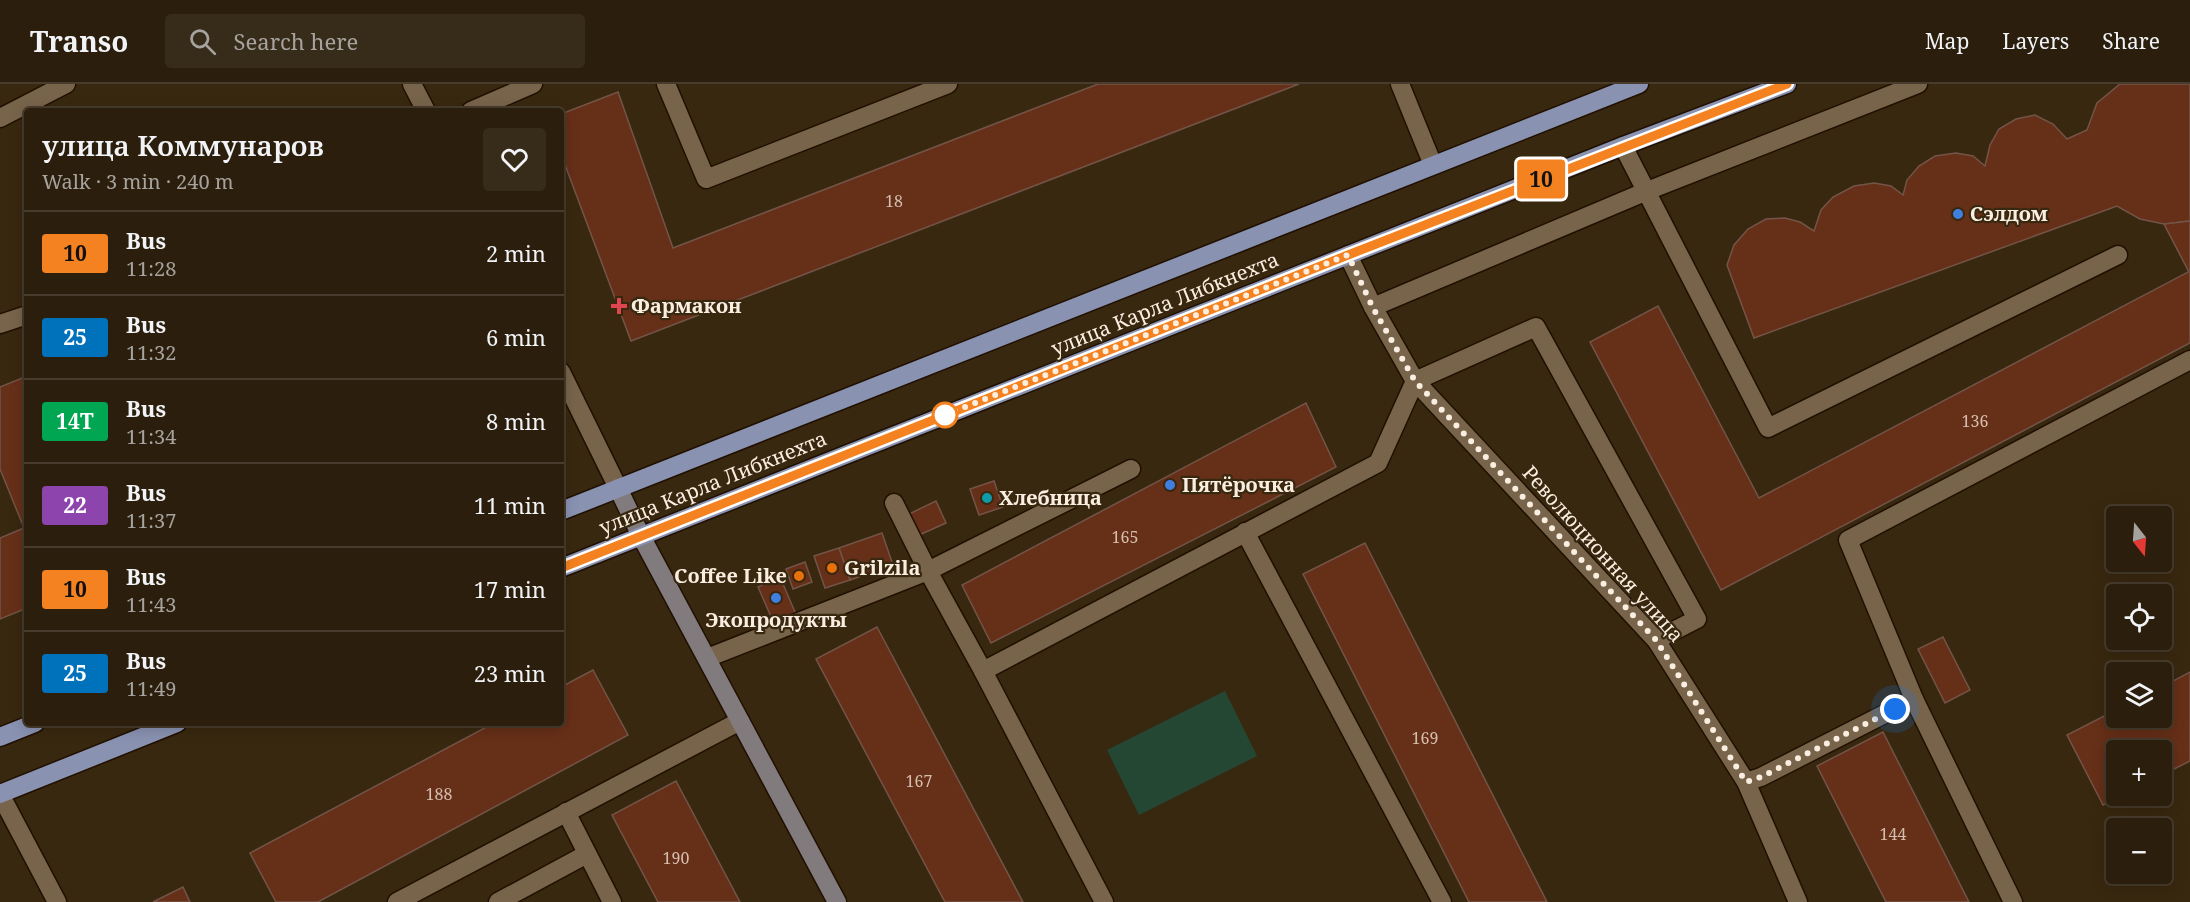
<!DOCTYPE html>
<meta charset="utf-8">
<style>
:root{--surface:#2b1e0c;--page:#372b1a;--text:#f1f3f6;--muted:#a6a29d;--line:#473c2d}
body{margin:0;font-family:"Noto Serif",serif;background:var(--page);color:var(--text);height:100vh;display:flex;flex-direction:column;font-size:22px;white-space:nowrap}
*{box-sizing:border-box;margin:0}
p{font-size:20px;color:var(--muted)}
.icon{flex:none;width:33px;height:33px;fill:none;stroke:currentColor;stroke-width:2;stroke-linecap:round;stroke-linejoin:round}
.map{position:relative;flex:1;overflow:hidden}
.details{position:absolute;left:24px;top:24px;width:540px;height:618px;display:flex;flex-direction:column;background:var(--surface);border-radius:6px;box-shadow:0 3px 15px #0003,0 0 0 2px var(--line)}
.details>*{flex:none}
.badge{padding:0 12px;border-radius:4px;font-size:21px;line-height:39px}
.needle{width:39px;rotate:163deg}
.tools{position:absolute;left:2106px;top:422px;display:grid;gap:12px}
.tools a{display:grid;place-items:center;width:66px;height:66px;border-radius:6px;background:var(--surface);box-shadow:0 3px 15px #0003,0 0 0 2px var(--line);font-size:30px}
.you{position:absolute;width:30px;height:30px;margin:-15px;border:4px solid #fff;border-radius:50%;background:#1a73e8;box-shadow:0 0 0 9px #1a73e833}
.map>.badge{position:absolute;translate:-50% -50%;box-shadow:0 0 0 3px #fff}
.round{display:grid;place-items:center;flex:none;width:63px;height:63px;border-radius:6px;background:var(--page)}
.head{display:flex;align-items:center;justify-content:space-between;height:102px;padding:0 18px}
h1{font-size:28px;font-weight:600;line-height:45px}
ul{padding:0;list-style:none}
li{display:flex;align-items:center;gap:18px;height:84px;padding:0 18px;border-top:2px solid var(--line)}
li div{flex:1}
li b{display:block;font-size:22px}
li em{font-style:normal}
li .badge{min-width:66px;font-weight:700;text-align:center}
header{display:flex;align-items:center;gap:36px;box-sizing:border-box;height:84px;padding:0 30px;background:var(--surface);border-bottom:2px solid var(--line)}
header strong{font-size:28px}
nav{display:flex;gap:33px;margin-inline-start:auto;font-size:21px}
.search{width:420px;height:54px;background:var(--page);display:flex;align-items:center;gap:15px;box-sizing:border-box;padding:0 21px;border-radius:6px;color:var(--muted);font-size:22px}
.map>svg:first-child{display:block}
.green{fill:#244734}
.building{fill:#662f18;stroke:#735448;stroke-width:1.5}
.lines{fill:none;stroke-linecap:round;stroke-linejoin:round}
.lane-casing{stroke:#201000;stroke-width:21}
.secondary-casing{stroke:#201000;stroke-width:21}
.primary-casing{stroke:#201000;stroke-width:21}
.lane{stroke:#78644b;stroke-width:18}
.secondary{stroke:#817b7e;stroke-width:18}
.primary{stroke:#8992b1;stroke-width:18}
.line-casing{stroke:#fff;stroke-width:14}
.line{stroke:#f58220;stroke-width:9}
.walk{stroke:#faeee0;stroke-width:6;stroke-dasharray:0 10.8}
.shop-dot{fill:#3f7fe0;stroke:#392810;stroke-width:2}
.health-dot{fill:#e0444e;stroke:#392810;stroke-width:2}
.stop-dot{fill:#fff;stroke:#f58220;stroke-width:3}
.culture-dot{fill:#0f9aa8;stroke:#392810;stroke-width:2}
.food-dot{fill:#e8710a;stroke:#392810;stroke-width:2}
.labels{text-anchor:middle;stroke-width:4.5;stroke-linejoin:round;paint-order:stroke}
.number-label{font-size:16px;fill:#d5beae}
.poi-label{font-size:20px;font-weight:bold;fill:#faeee0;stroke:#392810;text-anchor:start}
.street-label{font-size:20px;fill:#faeee0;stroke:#392810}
</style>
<header>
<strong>Transo</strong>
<div class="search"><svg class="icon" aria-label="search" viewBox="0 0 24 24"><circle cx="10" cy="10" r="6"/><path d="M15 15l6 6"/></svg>Search here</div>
<nav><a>Map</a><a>Layers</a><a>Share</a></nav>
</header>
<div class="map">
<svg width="2190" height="818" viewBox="0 0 2190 818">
<rect width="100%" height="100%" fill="#392810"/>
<polygon class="green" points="1225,607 1257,672 1139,731 1107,666"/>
<g class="building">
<polygon points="1098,0 1299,0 631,257 561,70 561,30 618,8 673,164"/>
<polygon points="2120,0 2190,0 2190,137 2164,140 2140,135 2117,122 1754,254 1727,181 1734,161 1748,145 1766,135 1785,134 1800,138 1814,147 1821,126 1833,113 1854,102 1874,99 1891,102 1903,111 1907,96 1919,82 1935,72 1956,69 1973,72 1985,82 1990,61 1999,45 2016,35 2035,31 2053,40 2067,55 2087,46 2097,19"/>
<polygon points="2190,137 2190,187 2189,188 2164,140"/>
<polygon points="2190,187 2190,259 1721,506 1590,258 1658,222 1759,414"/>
<polygon points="27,292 27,524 0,535 0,454 24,444 0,385 0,303"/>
<polygon points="1306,319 1336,383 991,559 962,501"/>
<polygon points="994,397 1003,423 979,431 970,405"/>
<polygon points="936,417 946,439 917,452 907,431"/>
<polygon points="882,449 893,481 850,496 839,464"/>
<polygon points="1365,459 1547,818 1469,818 1303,490"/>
<polygon points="839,464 850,496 825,504 814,472"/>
<polygon points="805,478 812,498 793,505 786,485"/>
<polygon points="780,493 798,535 776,544 758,503"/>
<polygon points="877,543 1023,818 945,818 816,575"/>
<polygon points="1943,553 1970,606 1945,619 1918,565"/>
<polygon points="593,586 628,651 318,818 276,818 250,769 494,639 561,639 561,603"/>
<polygon points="2190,588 2190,677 2162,691 2162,666 2116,666 2116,711 2123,711 2103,721 2067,651 2116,626 2116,633 2162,633 2162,603"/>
<polygon points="1883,648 1969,818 1886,818 1817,682"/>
<polygon points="676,697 740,818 658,818 612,731"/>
<polygon points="183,803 190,818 153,818"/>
</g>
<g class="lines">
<defs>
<g id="lane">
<polyline points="412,0 426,27"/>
<polyline points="666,0 706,95 948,0"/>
<polyline points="1400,0 1433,81"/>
<polyline points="471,27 533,0"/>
<polyline points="0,34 66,0"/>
<polyline points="1623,62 1768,344 2118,171"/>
<polyline points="1348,171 1373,223 1415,297 1656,556 1746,698 1798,818"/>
<polyline points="1373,223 1647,107 1918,0"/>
<polyline points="0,240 27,231"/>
<polyline points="561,288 618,404"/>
<polyline points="894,419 928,487 983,587 1378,379 1415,297 1536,243 1697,535 1656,556"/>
<polyline points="1245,448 1442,818"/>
<polyline points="707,574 928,487 1131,385"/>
<polyline points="983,587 1104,818"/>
<polyline points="1914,615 1848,456 2190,276"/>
<polyline points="1746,698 1761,693 1914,615 2013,818"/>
<polyline points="0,710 57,818"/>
<polyline points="566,728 612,818"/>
<polyline points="397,818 740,637"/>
<polyline points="498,818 587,770"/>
</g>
<polyline id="secondary" points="618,404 641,452 837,818"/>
<g id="primary">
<polyline points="561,427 1639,0"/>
<polyline points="561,484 1623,62 1787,0"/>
<polyline points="0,653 35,639"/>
<polyline points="0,710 177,639"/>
</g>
</defs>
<use href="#lane" class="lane-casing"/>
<use href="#secondary" class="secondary-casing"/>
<use href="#primary" class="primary-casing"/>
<use href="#lane" class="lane"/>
<use href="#secondary" class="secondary"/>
<use href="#primary" class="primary"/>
</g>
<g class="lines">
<defs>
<polyline id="line" points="561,484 1348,171 1787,0"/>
</defs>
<use href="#line" class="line-casing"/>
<use href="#line" class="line"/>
<polyline class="walk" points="945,331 1348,171 1373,224 1415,297 1656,556 1746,698 1761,693 1895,625"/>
</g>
<g class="shop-dot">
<circle cx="1958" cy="130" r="6"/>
<circle cx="1170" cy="401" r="6"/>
<circle cx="776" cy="514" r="6"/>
</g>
<path class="health-dot" d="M616 213h6v6h6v6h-6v6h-6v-6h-6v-6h6z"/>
<circle class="stop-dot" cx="945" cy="331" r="12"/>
<circle class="culture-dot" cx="987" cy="414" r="6"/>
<g class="food-dot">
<circle cx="832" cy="484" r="6"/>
<circle cx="799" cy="492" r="6"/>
</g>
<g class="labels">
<g class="number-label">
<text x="894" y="123">18</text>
<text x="1975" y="343">136</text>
<text x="1125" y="459">165</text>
<text x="1425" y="660">169</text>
<text x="919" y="703">167</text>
<text x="439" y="716">188</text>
<text x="1893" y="756">144</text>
<text x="676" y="780">190</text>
</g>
<g class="poi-label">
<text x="1970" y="137">Сэлдом</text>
<text x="631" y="229">Фармакон</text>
<text x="1182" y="408">Пятёрочка</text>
<text x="999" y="421">Хлебница</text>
<text x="844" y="491">Grilzila</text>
<text x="787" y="499" text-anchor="end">Coffee Like</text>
<text x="776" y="543" text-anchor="middle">Экопродукты</text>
</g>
<g class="street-label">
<text transform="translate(1165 220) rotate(-22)" y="7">улица Карла Либкнехта</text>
<text transform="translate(713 399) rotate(-22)" y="7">улица Карла Либкнехта</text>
<text transform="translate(1603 470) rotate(48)" y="7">Революционная улица</text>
</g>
</g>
</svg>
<div class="tools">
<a><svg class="needle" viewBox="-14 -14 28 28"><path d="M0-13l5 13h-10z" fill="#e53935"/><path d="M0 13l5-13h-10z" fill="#a6a29d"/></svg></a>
<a><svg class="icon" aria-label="locate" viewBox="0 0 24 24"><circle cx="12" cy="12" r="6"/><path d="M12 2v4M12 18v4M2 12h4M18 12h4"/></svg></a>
<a><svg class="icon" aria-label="layers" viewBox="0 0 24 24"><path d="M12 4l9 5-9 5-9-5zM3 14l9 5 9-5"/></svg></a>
<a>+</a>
<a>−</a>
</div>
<div class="you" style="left:1895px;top:625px"></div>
<b class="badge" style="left:1541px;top:95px;background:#f58220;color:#111">10</b>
<section class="details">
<div class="head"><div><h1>улица Коммунаров</h1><p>Walk · 3 min · 240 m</p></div><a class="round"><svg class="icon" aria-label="heart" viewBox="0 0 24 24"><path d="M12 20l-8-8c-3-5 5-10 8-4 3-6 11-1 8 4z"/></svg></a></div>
<ul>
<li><span class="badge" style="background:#f58220;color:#111">10</span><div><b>Bus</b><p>11:28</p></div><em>2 min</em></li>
<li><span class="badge" style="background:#0072bc;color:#fff">25</span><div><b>Bus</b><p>11:32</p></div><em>6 min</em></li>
<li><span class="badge" style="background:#00a651;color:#fff">14Т</span><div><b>Bus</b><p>11:34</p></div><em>8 min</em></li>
<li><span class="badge" style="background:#8e44ad;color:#fff">22</span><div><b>Bus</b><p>11:37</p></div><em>11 min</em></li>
<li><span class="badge" style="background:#f58220;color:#111">10</span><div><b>Bus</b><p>11:43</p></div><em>17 min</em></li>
<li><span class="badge" style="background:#0072bc;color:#fff">25</span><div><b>Bus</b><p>11:49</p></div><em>23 min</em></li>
</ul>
</section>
</div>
